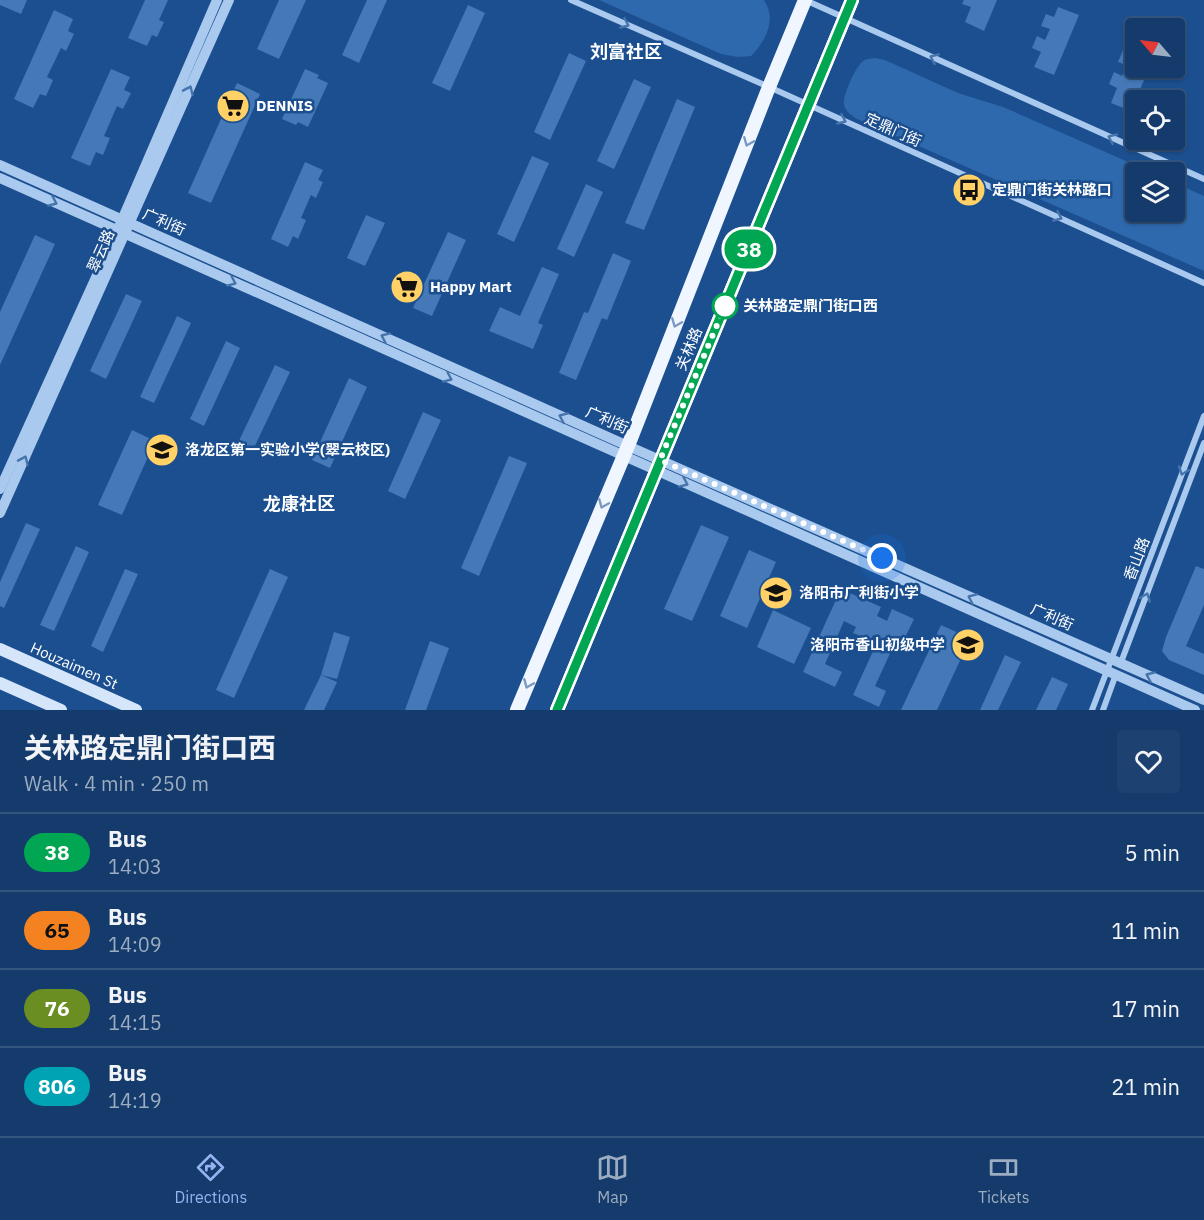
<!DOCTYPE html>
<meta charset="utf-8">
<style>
:root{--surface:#143b6b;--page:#1d4271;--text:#f1f3f6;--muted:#9dadc1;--line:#33557e;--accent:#95b2f1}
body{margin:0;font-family:"IBM Plex Sans","Noto Sans SC",sans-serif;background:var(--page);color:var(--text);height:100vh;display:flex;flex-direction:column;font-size:22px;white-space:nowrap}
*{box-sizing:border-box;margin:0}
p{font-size:20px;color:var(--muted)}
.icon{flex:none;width:33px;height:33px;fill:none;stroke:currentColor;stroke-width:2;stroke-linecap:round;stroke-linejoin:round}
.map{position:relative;height:710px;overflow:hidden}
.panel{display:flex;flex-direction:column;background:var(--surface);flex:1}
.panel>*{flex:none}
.badge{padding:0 12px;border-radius:20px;font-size:21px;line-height:39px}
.needle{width:39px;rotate:298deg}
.fabs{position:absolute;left:1125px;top:18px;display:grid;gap:12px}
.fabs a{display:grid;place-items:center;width:60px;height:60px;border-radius:6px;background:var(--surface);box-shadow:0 2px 4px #0004,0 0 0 2px var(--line);font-size:30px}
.you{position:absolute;width:30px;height:30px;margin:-15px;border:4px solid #fff;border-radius:50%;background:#1a73e8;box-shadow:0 0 0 9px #1a73e833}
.map>.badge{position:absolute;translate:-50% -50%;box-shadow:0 0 0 3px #fff}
.round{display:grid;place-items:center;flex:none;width:63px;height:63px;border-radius:6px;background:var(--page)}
.head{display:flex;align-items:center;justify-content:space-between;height:102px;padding:0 24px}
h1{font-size:28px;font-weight:700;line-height:45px}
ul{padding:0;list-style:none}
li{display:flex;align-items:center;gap:18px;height:78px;padding:0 24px;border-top:2px solid var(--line)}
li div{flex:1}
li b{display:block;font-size:22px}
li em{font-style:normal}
li .badge{min-width:66px;font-weight:700;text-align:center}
.tabs{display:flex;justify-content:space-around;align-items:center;height:84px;border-top:2px solid var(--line);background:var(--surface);font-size:16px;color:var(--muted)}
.tabs a{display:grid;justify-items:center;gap:3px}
.tabs .current{color:var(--accent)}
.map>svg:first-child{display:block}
.green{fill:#2e69ad}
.building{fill:#4478b7}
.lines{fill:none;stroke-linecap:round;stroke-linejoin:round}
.minor{stroke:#a9c9ee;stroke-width:6}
.tertiary{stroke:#a9c9ee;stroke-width:10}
.secondary{stroke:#d6e6fa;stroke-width:12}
.primary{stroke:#f0f6ff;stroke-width:14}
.oneway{stroke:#4674ac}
.oneway2{stroke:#7b9ac1}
.line-casing{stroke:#fff;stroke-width:14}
.line{stroke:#00a651;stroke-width:9}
.walk{stroke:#fff;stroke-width:6;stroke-dasharray:0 10.8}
.stop-dot{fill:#fff;stroke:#00a651;stroke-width:3}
.labels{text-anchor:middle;stroke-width:5;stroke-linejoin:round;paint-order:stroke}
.poi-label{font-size:15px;font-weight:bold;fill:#fff;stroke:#1b4f8f;text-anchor:start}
.street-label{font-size:15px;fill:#fff;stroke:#1b4f8f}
.stop-label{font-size:15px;font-weight:bold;fill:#fff;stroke:#1b4f8f;text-anchor:start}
.quarter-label{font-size:18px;font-weight:bold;fill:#fff;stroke:#1b4f8f}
</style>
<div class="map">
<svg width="1204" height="710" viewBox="0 0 1204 710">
<rect width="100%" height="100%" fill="#1b4f8f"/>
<g class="green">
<path d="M599,0H764C777,19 766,41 751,56L738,57L721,54Z"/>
<path d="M875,58L885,60L958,93L1003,107L1151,172H1136V212H1174L1175,183L1204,196V271L857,119C851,115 846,112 844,105C842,97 855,68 862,62C866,58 870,59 875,58Z"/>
</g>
<g class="building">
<polygon points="0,0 27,0 21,14 0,5"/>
<polygon points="145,0 168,0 159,20 164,22 157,37 152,35 147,46 128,38"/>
<polygon points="279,0 306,0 279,59 257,49"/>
<polygon points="367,0 387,0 359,63 342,55"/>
<polygon points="964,0 997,0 984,31 965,22 971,7 962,4"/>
<polygon points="468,5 485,13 450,91 432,83"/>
<polygon points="1058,7 1079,15 1054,75 1034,67 1041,52 1032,48 1037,36 1045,40 1050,29 1041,26 1046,14 1054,17"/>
<polygon points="54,10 73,19 68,31 74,34 66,51 61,48 47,77 53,80 46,96 40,94 33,108 14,99"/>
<polygon points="1135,42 1136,68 1149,68 1131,111 1111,103 1117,88 1109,84 1114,72 1122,76 1126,65 1118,62 1123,50 1131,53"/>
<polygon points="569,53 586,61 550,140 534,132"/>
<polygon points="111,69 130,77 124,90 131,93 123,109 117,106 104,136 110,138 103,155 96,152 90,166 71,158"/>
<polygon points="305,69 319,75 317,78 328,83 308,127 298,122 296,125 282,119"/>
<polygon points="634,79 651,87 614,169 597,161"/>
<polygon points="237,83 260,94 211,203 188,193"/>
<polygon points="677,99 695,107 644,230 625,223"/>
<polygon points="532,156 549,163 514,242 497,234"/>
<polygon points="305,162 323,170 318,180 323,182 316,198 311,195 301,218 306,220 298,239 293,236 288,247 271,239"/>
<polygon points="586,184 603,192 574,257 557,249"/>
<polygon points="366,215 385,223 365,266 347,258"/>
<polygon points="448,232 466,240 432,316 413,308"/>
<polygon points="35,235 55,244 0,365 0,312"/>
<polygon points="613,253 631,261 607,320 602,318 576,380 559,373 584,312 588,313"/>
<polygon points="542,267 559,274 538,323 543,325 533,349 489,331 500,307 520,316"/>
<polygon points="126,294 142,301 106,379 90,371"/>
<polygon points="177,316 191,323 154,403 140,397"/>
<polygon points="226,341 240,348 204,426 190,419"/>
<polygon points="275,365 290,372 252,452 237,445"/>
<polygon points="349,378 367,387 330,468 312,460"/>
<polygon points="423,412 441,420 405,499 388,491"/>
<polygon points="132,430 155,441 122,515 98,505"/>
<polygon points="509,456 527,463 479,576 461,568"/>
<polygon points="26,523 40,529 4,608 0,606 0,582"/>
<polygon points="701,525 729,537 692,621 664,609"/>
<polygon points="76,546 89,552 54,631 40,625"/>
<polygon points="749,550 776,562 747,628 720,616"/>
<polygon points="1196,566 1204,569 1204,605 1186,646 1204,654 1204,675 1169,660 1162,651 1166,637"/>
<polygon points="125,569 138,574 103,652 91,646"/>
<polygon points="270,569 288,577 234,698 216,690"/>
<polygon points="841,589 881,607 877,616 887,621 892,609 914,619 899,650 893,647 875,686 886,691 879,707 853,695 879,638 873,635 871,640 853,633 856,627 844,621 825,664 842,672 835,687 803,672"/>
<polygon points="773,610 811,628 794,664 757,647"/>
<polygon points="941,625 963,635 957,648 964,652 937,710 901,710"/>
<polygon points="334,632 350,637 337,679 321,675"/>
<polygon points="430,641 449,648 426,710 405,710"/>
<polygon points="1005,655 1021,662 998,710 980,710"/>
<polygon points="321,675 337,682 324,710 304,710"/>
<polygon points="1052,677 1068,684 1056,710 1036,710"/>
</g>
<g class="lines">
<g class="minor">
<polyline points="571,0 769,87 1204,283"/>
<polyline points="805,0 1204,179"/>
<polyline points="1120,665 1204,443"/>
<polyline points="1092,710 1204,416"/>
<polyline points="1103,710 1116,674"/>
</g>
<g class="tertiary">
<polyline points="0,165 628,446 1204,700"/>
<polyline points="0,178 1195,710"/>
<polyline points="0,489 122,220 217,0"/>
<polyline points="0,513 229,0"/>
</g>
<g class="secondary">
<polyline points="0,649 136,710"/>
<polyline points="0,683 61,710"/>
</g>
<g class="primary">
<polyline points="517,710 628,446 769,87 805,0"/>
<polyline points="557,710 852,0"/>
</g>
</g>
<defs><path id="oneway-chevron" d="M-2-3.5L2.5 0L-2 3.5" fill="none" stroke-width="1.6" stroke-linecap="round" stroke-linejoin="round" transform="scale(1.5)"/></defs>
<g class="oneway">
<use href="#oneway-chevron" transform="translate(625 24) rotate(24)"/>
<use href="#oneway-chevron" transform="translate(934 58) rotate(-156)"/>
<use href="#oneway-chevron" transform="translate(189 90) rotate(-66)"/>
<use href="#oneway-chevron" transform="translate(842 120) rotate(24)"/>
<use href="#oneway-chevron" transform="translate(1112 138) rotate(-156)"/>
<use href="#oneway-chevron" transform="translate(53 202) rotate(24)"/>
<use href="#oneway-chevron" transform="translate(1058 217) rotate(24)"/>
<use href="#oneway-chevron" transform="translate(232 282) rotate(24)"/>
<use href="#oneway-chevron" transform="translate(385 337) rotate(-156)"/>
<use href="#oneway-chevron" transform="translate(448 378) rotate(24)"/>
<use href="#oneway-chevron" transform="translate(563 417) rotate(-156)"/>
<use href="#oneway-chevron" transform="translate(24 460) rotate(-66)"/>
<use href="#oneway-chevron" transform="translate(1183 471) rotate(111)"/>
<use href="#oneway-chevron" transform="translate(684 483) rotate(24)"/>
<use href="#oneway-chevron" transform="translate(1146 597) rotate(-69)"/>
<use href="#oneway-chevron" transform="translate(972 598) rotate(-156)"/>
<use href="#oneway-chevron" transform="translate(1150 676) rotate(-156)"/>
</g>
<g class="oneway2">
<use href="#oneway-chevron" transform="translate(748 142) rotate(112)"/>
<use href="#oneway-chevron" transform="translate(676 323) rotate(112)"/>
<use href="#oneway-chevron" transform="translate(603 504) rotate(113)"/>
<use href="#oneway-chevron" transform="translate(528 684) rotate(113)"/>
</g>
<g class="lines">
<defs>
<polyline id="line" points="557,710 852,0"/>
</defs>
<use href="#line" class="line-casing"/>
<use href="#line" class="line"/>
<polyline class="walk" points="725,306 660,460 882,558"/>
</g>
<defs>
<symbol id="supermarket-disc" viewBox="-11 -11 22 22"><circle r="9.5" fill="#ffd166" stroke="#1b4f8f"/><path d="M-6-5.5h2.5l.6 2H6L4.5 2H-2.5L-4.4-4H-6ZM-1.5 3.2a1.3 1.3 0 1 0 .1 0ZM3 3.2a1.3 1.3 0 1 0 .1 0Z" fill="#111"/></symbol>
<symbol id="bus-disc" viewBox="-11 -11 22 22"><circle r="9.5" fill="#ffd166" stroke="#1b4f8f"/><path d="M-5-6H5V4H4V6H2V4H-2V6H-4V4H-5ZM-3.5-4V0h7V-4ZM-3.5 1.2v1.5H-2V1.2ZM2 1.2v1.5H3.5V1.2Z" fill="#111"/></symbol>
<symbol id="school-disc" viewBox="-11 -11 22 22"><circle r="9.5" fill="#ffd166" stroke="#1b4f8f"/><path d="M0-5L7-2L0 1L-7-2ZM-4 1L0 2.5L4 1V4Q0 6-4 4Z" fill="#111"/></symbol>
</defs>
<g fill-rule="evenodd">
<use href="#supermarket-disc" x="214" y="87" width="38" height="38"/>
<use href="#bus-disc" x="950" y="171" width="38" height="38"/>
<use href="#supermarket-disc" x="388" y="268" width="38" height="38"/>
<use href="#school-disc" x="143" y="431" width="38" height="38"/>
<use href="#school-disc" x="757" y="574" width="38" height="38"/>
<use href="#school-disc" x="949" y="626" width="38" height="38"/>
</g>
<circle class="stop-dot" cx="725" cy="306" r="12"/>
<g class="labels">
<g class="poi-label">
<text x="256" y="111">DENNIS</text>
<text x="992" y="195">定鼎门街关林路口</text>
<text x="430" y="292">Happy Mart</text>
<text x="185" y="455">洛龙区第一实验小学(翠云校区)</text>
<text x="799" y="598">洛阳市广利街小学</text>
<text x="945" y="650" text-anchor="end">洛阳市香山初级中学</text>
</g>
<g class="street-label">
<text transform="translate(893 130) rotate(24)" y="5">定鼎门街</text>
<text transform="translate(164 222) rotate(24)" y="5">广利街</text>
<text transform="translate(101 251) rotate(-66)" y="5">翠云路</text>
<text transform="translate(689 349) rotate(-67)" y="5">关林路</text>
<text transform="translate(607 420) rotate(24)" y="5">广利街</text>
<text transform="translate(1137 559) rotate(-69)" y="5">香山路</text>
<text transform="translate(1052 617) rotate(24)" y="5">广利街</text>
<text transform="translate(74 666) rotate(24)" y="5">Houzaimen St</text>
</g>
<g class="stop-label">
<text x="743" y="311">关林路定鼎门街口西</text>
</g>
<g class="quarter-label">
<text x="626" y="58">刘富社区</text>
<text x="299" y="510">龙康社区</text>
</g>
</g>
</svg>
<div class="fabs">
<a><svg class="needle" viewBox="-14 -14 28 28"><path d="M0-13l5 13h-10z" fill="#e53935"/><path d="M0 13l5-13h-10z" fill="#9dadc1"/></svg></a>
<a><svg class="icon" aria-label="locate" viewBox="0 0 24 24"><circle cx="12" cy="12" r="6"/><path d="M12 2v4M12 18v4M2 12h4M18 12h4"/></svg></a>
<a><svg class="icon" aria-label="layers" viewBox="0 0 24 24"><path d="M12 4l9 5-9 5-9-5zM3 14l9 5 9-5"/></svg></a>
</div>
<div class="you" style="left:882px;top:558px"></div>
<b class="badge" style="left:749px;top:249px;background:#00a651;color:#fff">38</b>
</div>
<section class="panel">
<div class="head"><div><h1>关林路定鼎门街口西</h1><p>Walk · 4 min · 250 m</p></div><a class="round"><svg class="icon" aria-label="heart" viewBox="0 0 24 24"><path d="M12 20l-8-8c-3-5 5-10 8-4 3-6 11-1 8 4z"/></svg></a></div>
<ul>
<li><span class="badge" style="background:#00a651;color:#fff">38</span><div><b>Bus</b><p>14:03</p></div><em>5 min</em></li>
<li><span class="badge" style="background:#f58220;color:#111">65</span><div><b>Bus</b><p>14:09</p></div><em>11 min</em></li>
<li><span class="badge" style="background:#6b8e23;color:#fff">76</span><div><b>Bus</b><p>14:15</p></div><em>17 min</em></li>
<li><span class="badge" style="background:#00a3b4;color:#fff">806</span><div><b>Bus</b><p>14:19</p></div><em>21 min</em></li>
</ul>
</section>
<nav class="tabs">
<a class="current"><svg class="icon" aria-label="directions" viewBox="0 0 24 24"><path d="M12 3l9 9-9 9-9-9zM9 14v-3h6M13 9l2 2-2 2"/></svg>Directions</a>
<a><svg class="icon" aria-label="map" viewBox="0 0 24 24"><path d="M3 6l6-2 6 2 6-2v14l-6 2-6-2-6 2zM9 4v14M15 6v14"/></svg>Map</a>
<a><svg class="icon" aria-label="tickets" viewBox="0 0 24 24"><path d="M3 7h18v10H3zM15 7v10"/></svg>Tickets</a>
</nav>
